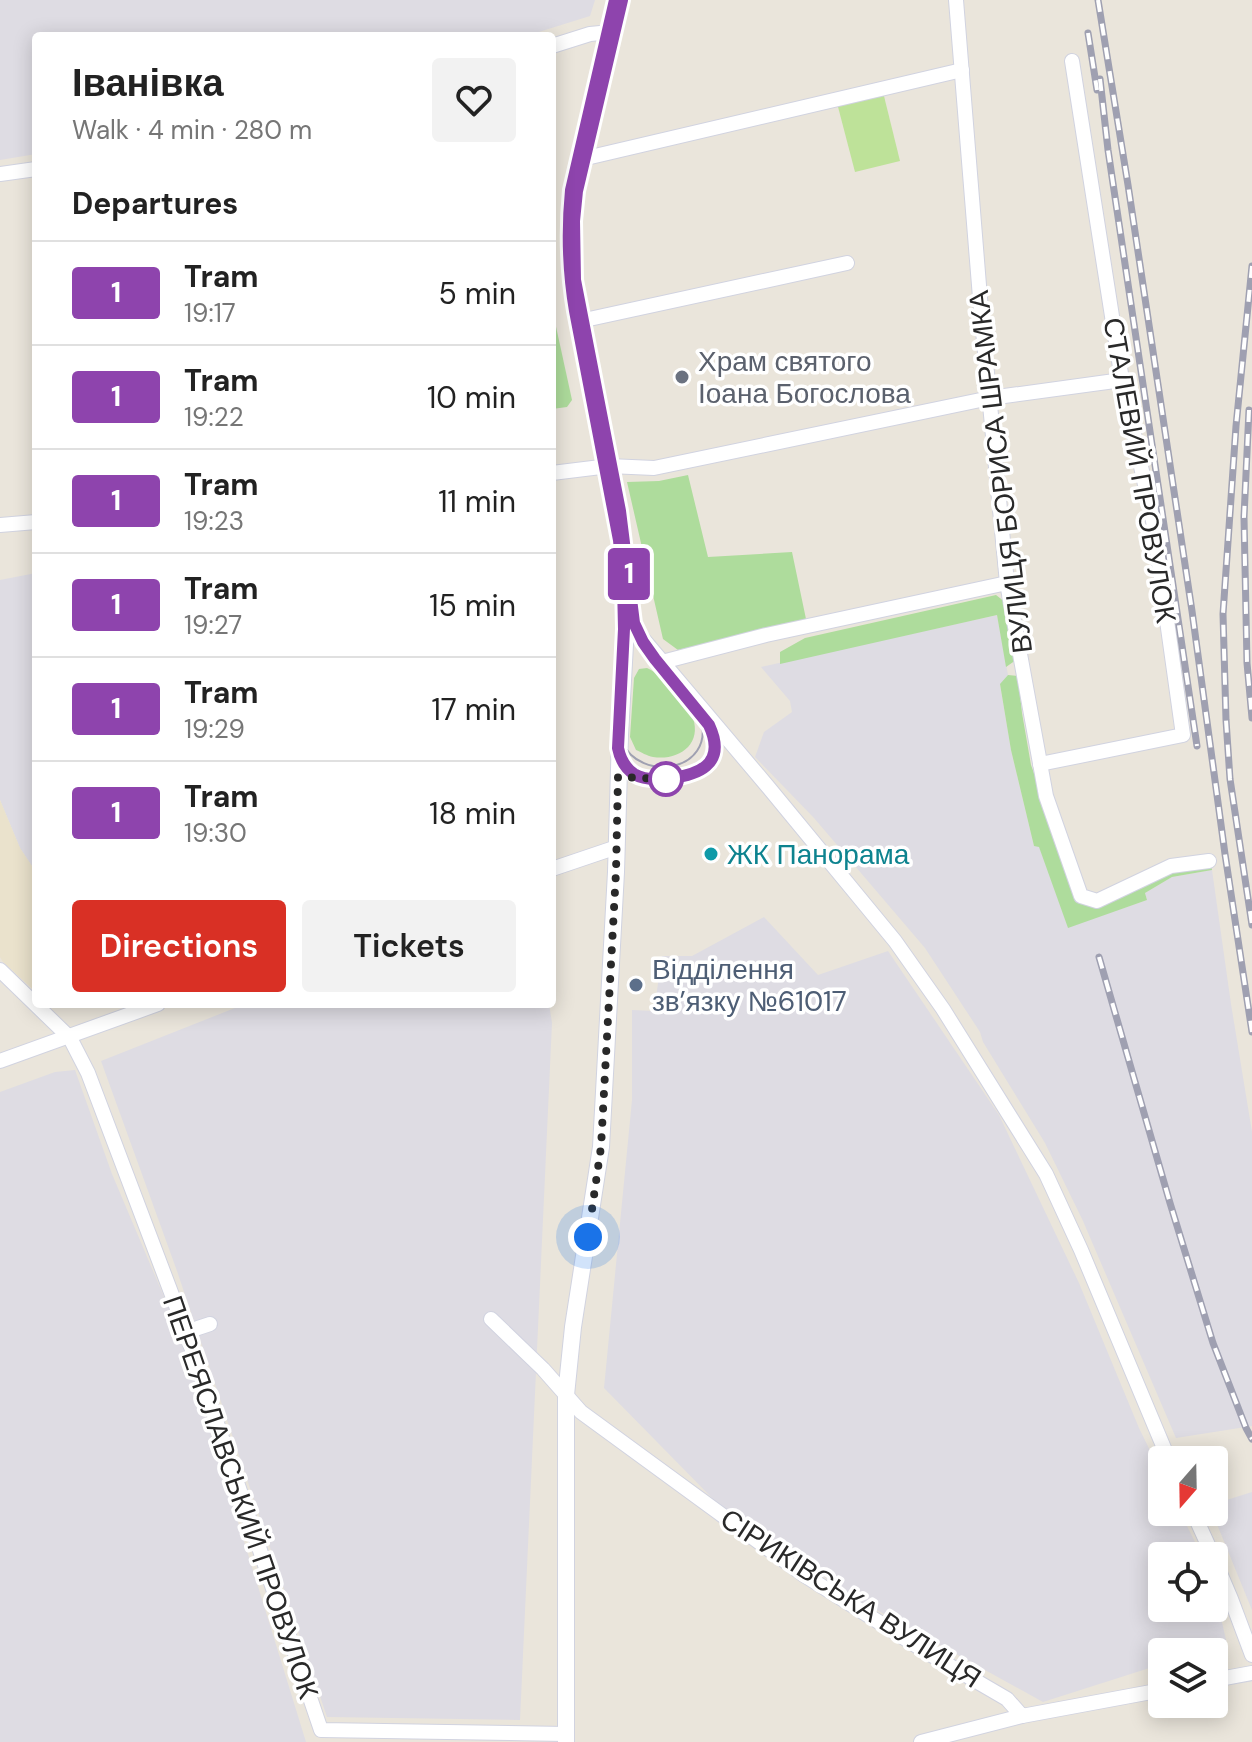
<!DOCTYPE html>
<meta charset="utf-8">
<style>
:root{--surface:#fff;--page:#f2f2f2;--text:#222;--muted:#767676;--line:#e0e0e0;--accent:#d93025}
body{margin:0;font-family:"DM Sans",sans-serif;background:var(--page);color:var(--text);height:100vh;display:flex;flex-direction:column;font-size:30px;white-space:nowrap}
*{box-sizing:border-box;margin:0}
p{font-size:26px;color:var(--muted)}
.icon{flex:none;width:44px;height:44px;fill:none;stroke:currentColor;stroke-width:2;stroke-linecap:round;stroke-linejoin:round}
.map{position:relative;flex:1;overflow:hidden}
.sheet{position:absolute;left:32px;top:32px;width:524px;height:976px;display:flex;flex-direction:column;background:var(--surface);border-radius:8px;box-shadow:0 4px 20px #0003}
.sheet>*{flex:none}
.badge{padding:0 16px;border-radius:6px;font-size:28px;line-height:52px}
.needle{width:52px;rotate:200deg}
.tools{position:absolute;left:1148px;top:1446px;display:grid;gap:16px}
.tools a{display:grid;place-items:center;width:80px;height:80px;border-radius:8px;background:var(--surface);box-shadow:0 4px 20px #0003;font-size:40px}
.you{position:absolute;width:40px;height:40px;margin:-20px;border:6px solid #fff;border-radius:50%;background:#1a73e8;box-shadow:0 0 0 12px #1a73e833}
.map>.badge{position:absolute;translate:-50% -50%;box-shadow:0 0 0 4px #fff}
h2{padding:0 40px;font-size:30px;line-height:72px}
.round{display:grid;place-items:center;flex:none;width:84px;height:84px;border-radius:8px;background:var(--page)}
.headline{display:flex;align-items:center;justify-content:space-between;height:136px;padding:0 40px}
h1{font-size:38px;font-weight:600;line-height:60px}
.primary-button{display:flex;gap:16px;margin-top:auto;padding:16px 40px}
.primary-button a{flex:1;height:92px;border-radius:8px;background:var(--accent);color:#fff;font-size:32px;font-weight:600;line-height:92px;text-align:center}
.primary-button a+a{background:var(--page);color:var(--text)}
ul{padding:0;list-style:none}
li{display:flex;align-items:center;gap:24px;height:104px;padding:0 40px;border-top:2px solid var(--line)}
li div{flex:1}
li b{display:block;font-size:30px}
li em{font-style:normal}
li .badge{min-width:88px;font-weight:700;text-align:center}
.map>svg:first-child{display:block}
.industrial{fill:#dedce3}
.education{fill:#eae2cc}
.green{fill:#aedc9c}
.pitch{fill:#bee299}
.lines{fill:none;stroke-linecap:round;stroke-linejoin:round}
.minor-casing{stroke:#d1d3e0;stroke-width:16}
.tertiary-casing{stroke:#d1d3e0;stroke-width:18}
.minor{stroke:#fff;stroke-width:14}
.tertiary{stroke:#fff;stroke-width:16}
.tram{stroke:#9fa0b1;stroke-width:2}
.rail-casing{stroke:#9fa0b1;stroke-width:7}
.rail{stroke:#fff;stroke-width:4;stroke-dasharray:12;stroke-linecap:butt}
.line-casing{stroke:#fff;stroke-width:18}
.line{stroke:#8e44ad;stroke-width:12}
.walk{stroke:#292929;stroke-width:8;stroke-dasharray:0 14.4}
.worship-dot{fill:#6b7280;stroke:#fff;stroke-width:3}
.stop-dot{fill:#fff;stroke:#8e44ad;stroke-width:4}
.culture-dot{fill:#0f9aa8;stroke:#fff;stroke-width:3}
.service-dot{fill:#5c6f8a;stroke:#fff;stroke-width:3}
.labels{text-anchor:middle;stroke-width:7;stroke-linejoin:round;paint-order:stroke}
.worship-label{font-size:28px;fill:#5b616d;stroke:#fff;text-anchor:start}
.street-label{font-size:28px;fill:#292929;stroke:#fff}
.culture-label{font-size:28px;fill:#0d838f;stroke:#fff;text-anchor:start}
.service-label{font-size:28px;fill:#4e5e75;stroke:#fff;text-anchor:start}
</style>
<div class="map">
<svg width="1252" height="1742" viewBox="0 0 1252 1742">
<rect width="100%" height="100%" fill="#eae5db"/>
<g class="industrial">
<polygon points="0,0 595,0 590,16 526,36 36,36 36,154 0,160"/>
<polygon points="36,573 36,872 20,848 0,800 0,580"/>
<polygon points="997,615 1008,675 1000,685 1011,750 1034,846 1039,846 1068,927 1147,900 1145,893 1172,877 1212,870 1231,1004 1252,1132 1252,1426 1176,1438 1083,1221 1045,1143 983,1042 980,1032 925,948 814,818 755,757 764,732 792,712 790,701 761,667"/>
<polygon points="764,917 818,975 888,951 999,1115 1079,1283 1139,1428 1162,1475 1162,1512 1180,1512 1202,1556 1162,1556 1162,1608 1214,1608 1214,1588 1227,1644 1201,1652 1162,1652 1162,1664 1043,1702 855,1598 715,1501 604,1388 632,1100 632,1010 654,1011 662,956 692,956"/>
<polygon points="245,1004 549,1004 552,1023 520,1720 327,1717 177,1271 101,1061"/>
<polygon points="75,1070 112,1174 181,1337 306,1742 0,1742 0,1092 55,1072"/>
<polygon points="1252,1492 1252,1610 1212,1512 1214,1512 1214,1504"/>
</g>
<polygon class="education" points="0,800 20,848 36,872 36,992 3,962 0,957"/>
<g class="green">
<polygon points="555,322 572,400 567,407 552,409 552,328"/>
<polygon points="688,475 708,557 792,552 806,619 678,650 663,639 627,482 659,481"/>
<polygon points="996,595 1005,602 1016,660 1006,667 997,615 780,664 780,652 805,638"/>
<path d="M647,668C657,672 663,680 670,688C677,697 689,707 693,718C702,745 678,761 653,757C647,756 641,752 636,750L630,737L634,678L639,669Z"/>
<polygon points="1008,675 1018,676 1022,713 1031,765 1080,899 1172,868 1211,864 1212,870 1172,877 1145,893 1147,900 1068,928 1039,847 1034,846 1011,750 1000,684"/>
</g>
<polygon class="pitch" points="883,92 900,161 855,172 837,103"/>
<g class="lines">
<defs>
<g id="minor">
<polyline points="956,0 981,310 1007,583 1046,796 1081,896 1097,901 1171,866 1209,861"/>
<polyline points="552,46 590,34 611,32"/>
<polyline points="582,159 962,70"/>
<polyline points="0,174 36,169"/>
<polyline points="580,321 847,263"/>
<polyline points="552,473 609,466 654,468 990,398 1122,380"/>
<polyline points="0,525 36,522"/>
<polyline points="626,626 638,633 769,788 895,941 943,1009 1046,1174 1081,1250 1169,1460"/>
<polyline points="662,662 766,635 1007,583"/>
<polyline points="1040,764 1183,735 1153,521 1122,380 1072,61"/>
<polyline points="552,869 617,847"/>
<polyline points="0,970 70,1038 88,1073 186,1332 321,1730 566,1734"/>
<polyline points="0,1061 158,1004"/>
<polyline points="491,1319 543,1369 581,1412 804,1575 928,1653 1007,1699 1022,1716 1162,1690"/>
<polyline points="186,1332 210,1324"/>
<polyline points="1193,1512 1213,1556"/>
<polyline points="1214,1559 1231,1599 1252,1655"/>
<polyline points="1214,1680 1252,1673"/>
<polyline points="921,1742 1022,1716"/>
</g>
<path id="tertiary" d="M566,1742V1395L573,1327L601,1147L616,872L620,735L626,626L622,543L578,314C572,273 570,232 574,190L619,0"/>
</defs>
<use href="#minor" class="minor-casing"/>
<use href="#tertiary" class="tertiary-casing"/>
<use href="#minor" class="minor"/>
<use href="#tertiary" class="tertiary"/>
<g class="tram">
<path d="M615,0L571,190C558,309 604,424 619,540C624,581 625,622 622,662C620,690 615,720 618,748C620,759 624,768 634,774C650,784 692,778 706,766C719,755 715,738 709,725L655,659L643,642L634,623L625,539L615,483L575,280L574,221L577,191L622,0"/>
<path d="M622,742C640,783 715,772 701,719"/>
</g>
<defs>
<g id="rail">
<polyline points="1098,0 1128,185 1192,611 1225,854 1252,1032"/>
<polyline points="1088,33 1097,90"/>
<polyline points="1100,79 1108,150 1197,746"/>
<polyline points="1252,266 1236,426 1223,614 1226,720 1230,779 1252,925"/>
<polyline points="1249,410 1244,517 1247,663 1252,718"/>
<polyline points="1099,957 1170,1203 1213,1343 1246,1428 1252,1439"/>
</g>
</defs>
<use href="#rail" class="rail-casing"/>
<use href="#rail" class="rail"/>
</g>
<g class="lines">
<defs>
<path id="line" d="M615,0L571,190C567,231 568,270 575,311L619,540L623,583L624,629L618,748C620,758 625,768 634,774C650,784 692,778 706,766C719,755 715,738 709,725L655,659L643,642L634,623L620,511L575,280L574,221L577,191L622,0"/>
</defs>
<use href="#line" class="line-casing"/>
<use href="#line" class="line"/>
<polyline class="walk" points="588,1237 601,1147 616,872 618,777 666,779"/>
</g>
<circle class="worship-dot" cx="682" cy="377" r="8"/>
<circle class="stop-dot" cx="666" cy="779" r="16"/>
<circle class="culture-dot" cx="711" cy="854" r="8"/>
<circle class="service-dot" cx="636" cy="985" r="8"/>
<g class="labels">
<g class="worship-label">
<text x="698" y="371">Храм святого<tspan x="698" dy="32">Іоана Богослова</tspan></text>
</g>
<g class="street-label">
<text transform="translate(1140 470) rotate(80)" y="10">СТАЛЕВИЙ ПРОВУЛОК</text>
<text transform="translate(1000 472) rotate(-97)" y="10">ВУЛИЦЯ БОРИСА ШРАМКА</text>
<text transform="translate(241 1497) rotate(71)" y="10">ПЕРЕЯСЛАВСЬКИЙ ПРОВУЛОК</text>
<text transform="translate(851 1598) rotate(33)" y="10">СІРИКІВСЬКА ВУЛИЦЯ</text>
</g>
<g class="culture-label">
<text x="727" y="864">ЖК Панорама</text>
</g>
<g class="service-label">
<text x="652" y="979">Відділення<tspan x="652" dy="32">зв’язку №61017</tspan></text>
</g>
</g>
</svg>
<div class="tools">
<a><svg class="needle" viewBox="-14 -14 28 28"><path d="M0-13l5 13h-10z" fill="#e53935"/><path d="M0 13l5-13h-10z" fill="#767676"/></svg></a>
<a><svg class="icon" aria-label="locate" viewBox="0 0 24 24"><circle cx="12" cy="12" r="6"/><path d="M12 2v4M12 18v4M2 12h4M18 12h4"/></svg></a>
<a><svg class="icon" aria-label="layers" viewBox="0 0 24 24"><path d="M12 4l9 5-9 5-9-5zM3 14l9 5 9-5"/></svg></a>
</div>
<div class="you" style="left:588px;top:1237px"></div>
<b class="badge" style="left:629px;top:574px;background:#8e44ad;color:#fff">1</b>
<section class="sheet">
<div class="headline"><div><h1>Іванівка</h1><p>Walk · 4 min · 280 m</p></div><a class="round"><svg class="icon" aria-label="heart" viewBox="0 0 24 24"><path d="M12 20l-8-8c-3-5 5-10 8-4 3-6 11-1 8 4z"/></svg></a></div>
<h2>Departures</h2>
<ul>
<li><span class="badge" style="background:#8e44ad;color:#fff">1</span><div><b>Tram</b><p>19:17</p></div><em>5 min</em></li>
<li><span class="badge" style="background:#8e44ad;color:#fff">1</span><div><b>Tram</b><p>19:22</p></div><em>10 min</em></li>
<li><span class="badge" style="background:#8e44ad;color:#fff">1</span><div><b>Tram</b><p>19:23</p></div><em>11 min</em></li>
<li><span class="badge" style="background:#8e44ad;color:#fff">1</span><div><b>Tram</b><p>19:27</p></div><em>15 min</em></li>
<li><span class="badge" style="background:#8e44ad;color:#fff">1</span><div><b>Tram</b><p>19:29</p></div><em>17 min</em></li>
<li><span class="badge" style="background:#8e44ad;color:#fff">1</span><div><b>Tram</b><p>19:30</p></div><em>18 min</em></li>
</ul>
<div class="primary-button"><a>Directions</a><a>Tickets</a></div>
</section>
</div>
